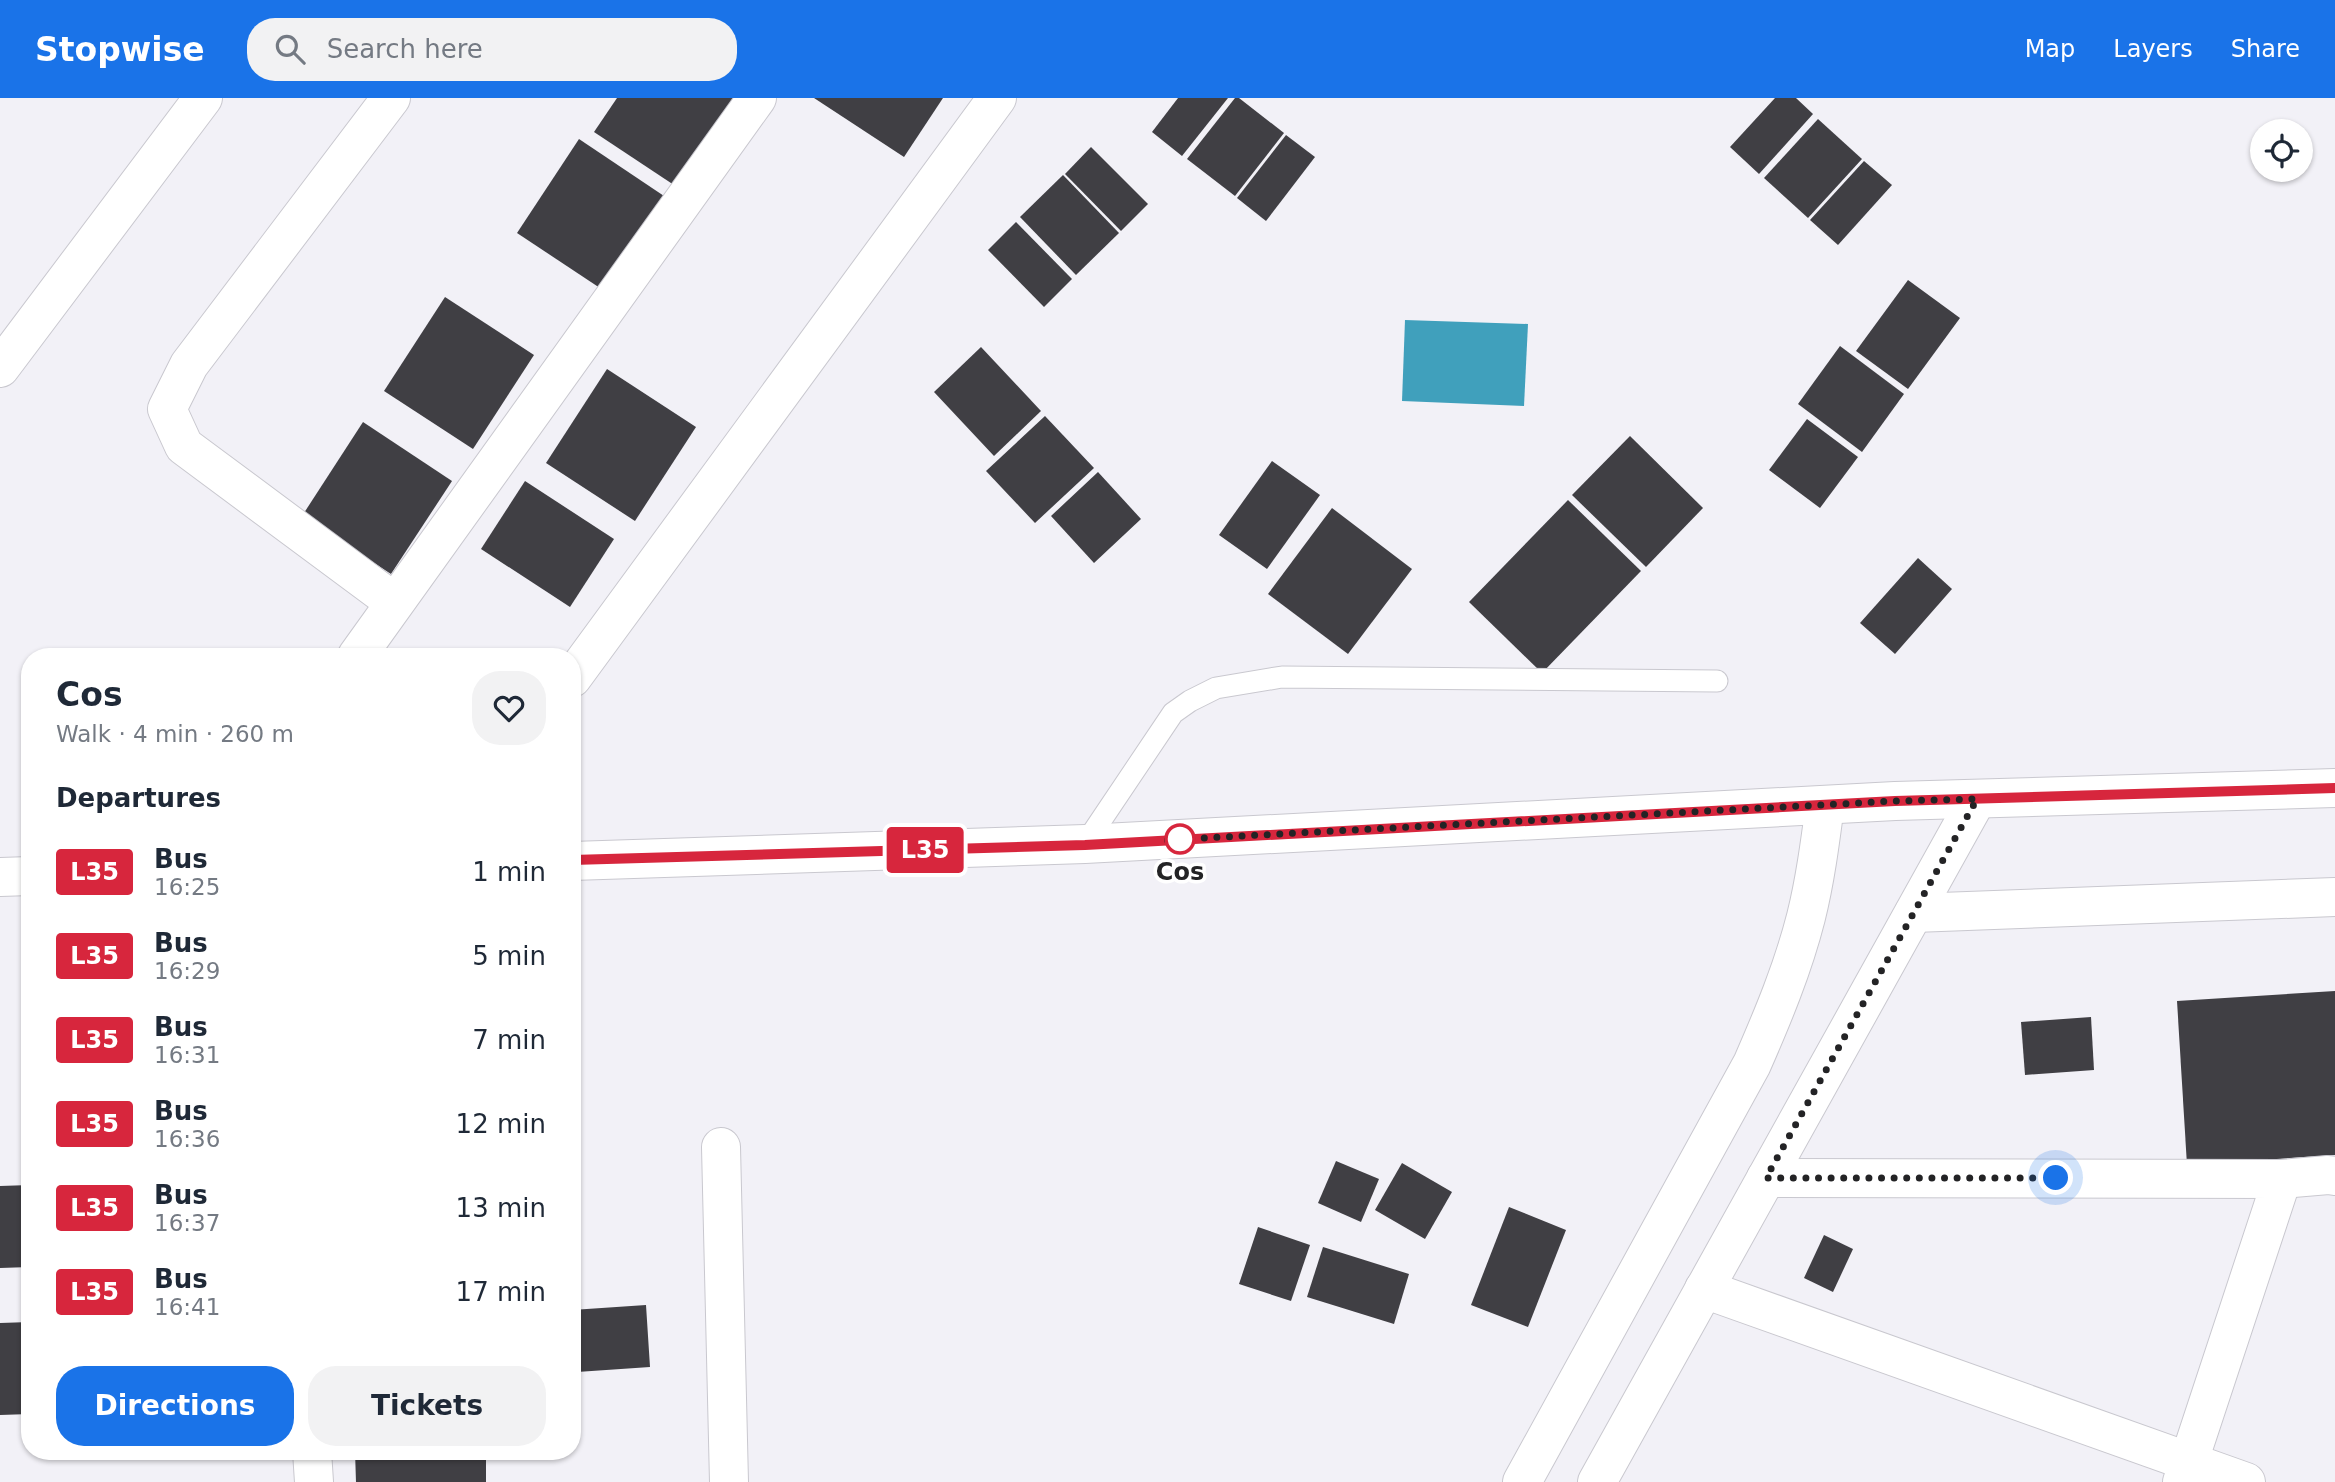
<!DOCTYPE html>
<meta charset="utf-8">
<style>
:root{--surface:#fff;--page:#f2f2f3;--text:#1f2937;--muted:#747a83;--accent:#1a73e8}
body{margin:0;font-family:"DejaVu Sans",sans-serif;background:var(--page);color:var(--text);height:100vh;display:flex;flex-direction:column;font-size:26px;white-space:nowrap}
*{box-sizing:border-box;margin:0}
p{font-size:23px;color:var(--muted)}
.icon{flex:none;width:38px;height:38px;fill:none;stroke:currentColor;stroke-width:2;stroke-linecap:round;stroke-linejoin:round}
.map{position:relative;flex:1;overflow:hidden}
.panel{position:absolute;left:21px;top:550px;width:560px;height:812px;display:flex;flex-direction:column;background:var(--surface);border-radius:28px;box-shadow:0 2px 5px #0004}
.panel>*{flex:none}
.badge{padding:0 14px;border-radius:5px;font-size:24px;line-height:46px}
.tools{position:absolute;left:2250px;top:21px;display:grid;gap:14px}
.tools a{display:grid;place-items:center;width:63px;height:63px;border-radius:50%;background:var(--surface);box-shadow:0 2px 5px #0004;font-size:35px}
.you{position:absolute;width:35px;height:35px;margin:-18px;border:5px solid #fff;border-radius:50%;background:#1a73e8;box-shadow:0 0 0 10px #1a73e833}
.map>.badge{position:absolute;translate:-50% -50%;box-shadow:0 0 0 4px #fff}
h2{padding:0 35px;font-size:26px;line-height:63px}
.round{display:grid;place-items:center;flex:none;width:74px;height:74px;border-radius:28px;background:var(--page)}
.head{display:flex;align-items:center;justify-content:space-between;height:119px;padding:0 35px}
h1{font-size:33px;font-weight:700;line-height:52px}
.cta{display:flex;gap:14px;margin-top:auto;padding:14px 35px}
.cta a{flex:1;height:80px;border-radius:28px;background:var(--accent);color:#fff;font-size:28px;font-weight:700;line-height:80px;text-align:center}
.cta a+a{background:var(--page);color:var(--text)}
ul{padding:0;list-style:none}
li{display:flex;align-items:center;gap:21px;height:84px;padding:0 35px}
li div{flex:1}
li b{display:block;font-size:26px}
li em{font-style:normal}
li .badge{min-width:77px;font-weight:700;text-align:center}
header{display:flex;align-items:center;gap:42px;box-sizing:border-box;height:98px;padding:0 35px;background:var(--accent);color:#fff}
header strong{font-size:33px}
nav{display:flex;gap:38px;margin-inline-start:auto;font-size:24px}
.search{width:490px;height:63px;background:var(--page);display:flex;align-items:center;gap:18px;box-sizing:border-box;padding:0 24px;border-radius:28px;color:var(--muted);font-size:26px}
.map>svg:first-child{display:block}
.water{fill:#40a0bc}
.building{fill:#403f44}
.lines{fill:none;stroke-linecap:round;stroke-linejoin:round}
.service-casing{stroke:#c9c8cf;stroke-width:23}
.minor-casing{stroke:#c9c8cf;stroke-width:40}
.primary-casing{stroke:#c9c8cf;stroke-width:40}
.service{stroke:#fff;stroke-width:21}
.minor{stroke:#fff;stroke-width:38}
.primary{stroke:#fff;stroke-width:38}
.line-casing{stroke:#fff;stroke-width:16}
.line{stroke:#d7263d;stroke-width:10}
.walk{stroke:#232325;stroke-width:7;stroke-dasharray:0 12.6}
.stop-dot{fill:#fff;stroke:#d7263d;stroke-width:3.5}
.labels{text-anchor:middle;stroke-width:7;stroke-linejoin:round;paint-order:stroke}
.stop-label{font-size:24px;font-weight:bold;fill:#232325;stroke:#fff}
</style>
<header>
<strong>Stopwise</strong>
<div class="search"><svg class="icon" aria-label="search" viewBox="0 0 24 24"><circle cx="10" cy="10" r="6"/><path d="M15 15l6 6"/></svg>Search here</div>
<nav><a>Map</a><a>Layers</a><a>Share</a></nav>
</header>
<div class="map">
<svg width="2335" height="1384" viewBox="0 0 2335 1384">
<rect width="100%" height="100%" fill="#f2f1f7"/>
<polygon class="water" points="1405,222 1528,226 1524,308 1402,303"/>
<g class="building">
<polygon points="617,0 743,0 683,93 594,34"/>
<polygon points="814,0 943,0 904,59"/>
<polygon points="1178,0 1228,0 1182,58 1152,34"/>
<polygon points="1235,0 1239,0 1284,35 1235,98 1187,61"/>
<polygon points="1775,0 1796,0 1813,16 1759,76 1730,49"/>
<polygon points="1818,21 1862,61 1808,120 1764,80"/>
<polygon points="1286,37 1315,59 1266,123 1237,100"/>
<polygon points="579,41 667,100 606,194 517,135"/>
<polygon points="1091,49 1148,106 1121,133 1065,76"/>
<polygon points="1864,63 1892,87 1838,147 1810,122"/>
<polygon points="1063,77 1119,135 1076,177 1020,119"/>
<polygon points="1016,124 1072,181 1044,209 988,152"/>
<polygon points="1908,182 1960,220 1908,291 1856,253"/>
<polygon points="445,199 534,257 473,351 384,293"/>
<polygon points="1840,248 1904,296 1862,354 1798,306"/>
<polygon points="981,249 1041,313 994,358 934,294"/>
<polygon points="607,271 696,329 635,423 546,365"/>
<polygon points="1045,318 1094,370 1035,425 986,373"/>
<polygon points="1807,321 1858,359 1820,410 1769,372"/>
<polygon points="363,324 452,383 391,476 302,418"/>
<polygon points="1630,338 1703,410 1646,469 1572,397"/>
<polygon points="1272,363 1320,397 1267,471 1219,437"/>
<polygon points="1098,374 1141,421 1094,465 1051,418"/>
<polygon points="525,383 614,441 570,509 481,451"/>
<polygon points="1568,402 1641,473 1542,575 1469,504"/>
<polygon points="1332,410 1412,471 1348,556 1268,496"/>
<polygon points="1918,460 1952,491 1895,556 1860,525"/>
<polygon points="2335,893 2335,1057 2187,1067 2177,903"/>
<polygon points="2091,919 2094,972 2025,977 2021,924"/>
<polygon points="1336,1063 1379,1081 1361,1124 1318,1105"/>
<polygon points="1402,1065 1452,1094 1425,1141 1375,1112"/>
<polygon points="30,1087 30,1169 0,1170 0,1088"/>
<polygon points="1509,1109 1566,1132 1528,1229 1471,1207"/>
<polygon points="1258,1129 1310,1147 1291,1203 1239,1186"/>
<polygon points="1824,1137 1853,1151 1833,1194 1804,1180"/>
<polygon points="1323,1149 1409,1176 1394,1226 1307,1199"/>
<polygon points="646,1207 650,1269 577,1274 578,1304 572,1304 572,1212"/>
<polygon points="30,1224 30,1316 0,1317 0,1225"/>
<polygon points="355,1353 486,1353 486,1384 356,1384"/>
</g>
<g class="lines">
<defs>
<polyline id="service" points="1085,746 1173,615 1190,603 1216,590 1282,579 1717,583"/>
<g id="minor">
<polyline points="391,0 189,267 167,311 184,348 394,504"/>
<polyline points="0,270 203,0"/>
<polyline points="357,558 757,0"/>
<polyline points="572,580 997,0"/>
<polyline points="1914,815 2335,799"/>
<polyline points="721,1049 729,1384"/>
<polyline points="1766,1080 2282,1081 2182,1384"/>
<polyline points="2282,1081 2328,1077 2335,1078"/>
<polyline points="1704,1191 2246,1384"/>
<polyline points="312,1353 314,1384"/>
<path d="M1522,1384L1752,966C1773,918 1793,870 1806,819C1815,783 1820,745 1825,707"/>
<polyline points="1597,1384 1977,701"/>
</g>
<g id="primary">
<polyline points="572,763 1085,746 1895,703 2335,690"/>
<polyline points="0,779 30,778"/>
</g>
</defs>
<use href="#service" class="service-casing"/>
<use href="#minor" class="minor-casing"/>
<use href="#primary" class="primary-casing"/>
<use href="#service" class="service"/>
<use href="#minor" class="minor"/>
<use href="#primary" class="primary"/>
</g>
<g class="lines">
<defs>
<polyline id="line" points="572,762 1085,747 1895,703 2335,690"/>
</defs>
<use href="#line" class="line-casing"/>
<use href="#line" class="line"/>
<polyline class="walk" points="1180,741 1167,742 1895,703 1977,701 1766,1080 2056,1080"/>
</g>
<circle class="stop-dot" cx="1180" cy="741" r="14"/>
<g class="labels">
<g class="stop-label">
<text x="1180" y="782">Cos</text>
</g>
</g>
</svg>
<div class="tools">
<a><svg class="icon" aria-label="locate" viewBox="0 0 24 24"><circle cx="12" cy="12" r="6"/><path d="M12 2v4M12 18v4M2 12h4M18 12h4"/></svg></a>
</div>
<div class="you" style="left:2056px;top:1080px"></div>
<b class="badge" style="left:925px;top:752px;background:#d7263d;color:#fff">L35</b>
<section class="panel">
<div class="head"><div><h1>Cos</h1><p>Walk · 4 min · 260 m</p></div><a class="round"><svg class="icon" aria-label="heart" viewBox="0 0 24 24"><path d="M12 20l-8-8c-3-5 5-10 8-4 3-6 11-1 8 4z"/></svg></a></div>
<h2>Departures</h2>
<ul>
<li><span class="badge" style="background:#d7263d;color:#fff">L35</span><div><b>Bus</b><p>16:25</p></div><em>1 min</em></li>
<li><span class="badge" style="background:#d7263d;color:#fff">L35</span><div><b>Bus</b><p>16:29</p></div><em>5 min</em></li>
<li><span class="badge" style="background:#d7263d;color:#fff">L35</span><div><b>Bus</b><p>16:31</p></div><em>7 min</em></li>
<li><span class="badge" style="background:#d7263d;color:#fff">L35</span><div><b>Bus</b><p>16:36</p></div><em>12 min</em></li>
<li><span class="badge" style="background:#d7263d;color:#fff">L35</span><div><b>Bus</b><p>16:37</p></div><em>13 min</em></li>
<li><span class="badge" style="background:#d7263d;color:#fff">L35</span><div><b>Bus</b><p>16:41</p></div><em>17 min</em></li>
</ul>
<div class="cta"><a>Directions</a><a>Tickets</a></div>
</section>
</div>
